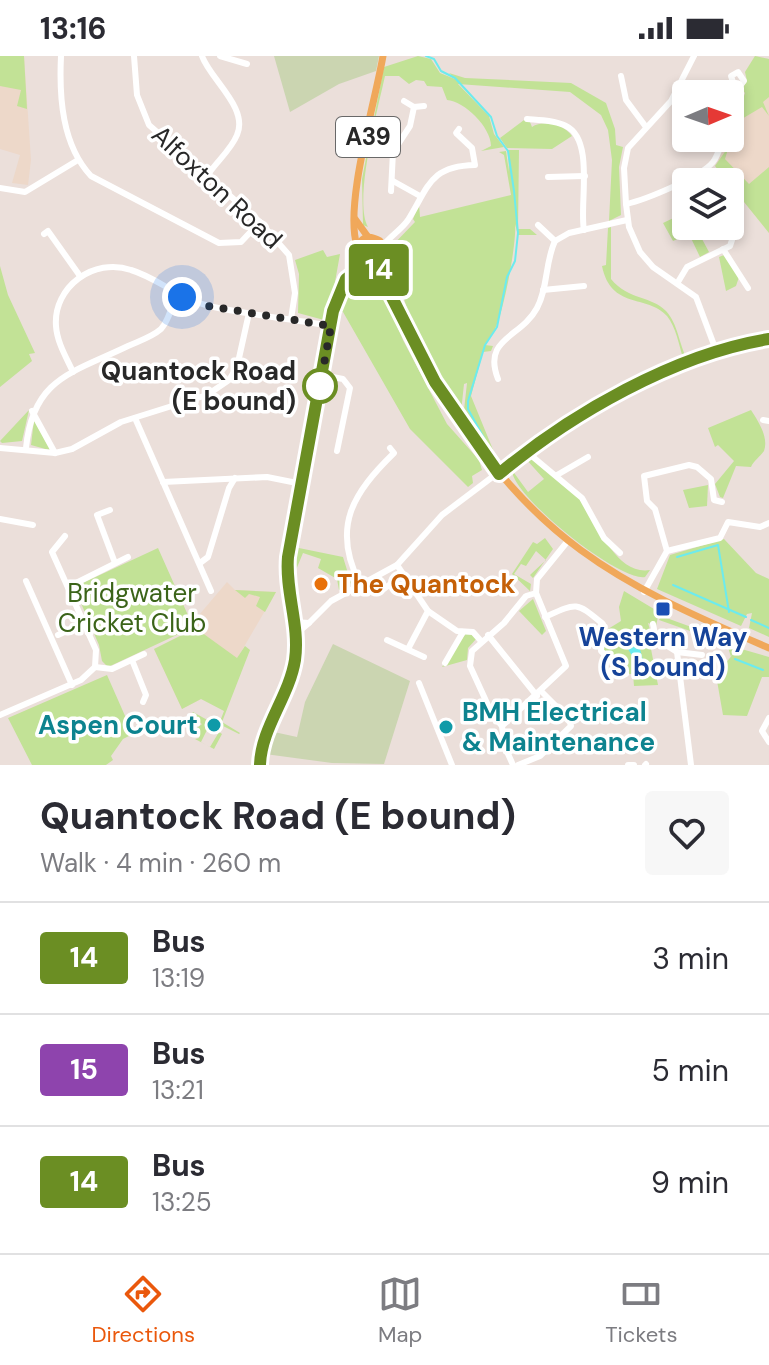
<!DOCTYPE html>
<meta charset="utf-8">
<style>
:root{--surface:#fff;--page:#f7f7f7;--text:#2b2b33;--muted:#7c7c81;--line:#e1e1e2;--accent:#ea580c}
body{margin:0;font-family:"DM Sans",sans-serif;background:var(--page);color:var(--text);height:100vh;display:flex;flex-direction:column;font-size:30px;white-space:nowrap}
*{box-sizing:border-box;margin:0}
p{font-size:26px;color:var(--muted)}
.icon{flex:none;width:44px;height:44px;fill:none;stroke:currentColor;stroke-width:2;stroke-linecap:round;stroke-linejoin:round}
.map{position:relative;height:709px;overflow:hidden}
.panel{display:flex;flex-direction:column;background:var(--surface);flex:1}
.panel>*{flex:none}
.badge{padding:0 16px;border-radius:6px;font-size:28px;line-height:52px}
.needle{width:52px;rotate:88deg}
.fabs{position:absolute;left:672px;top:24px;display:grid;gap:16px}
.fabs a{display:grid;place-items:center;width:72px;height:72px;border-radius:8px;background:var(--surface);box-shadow:0 4px 12px #0003;font-size:40px}
.you{position:absolute;width:40px;height:40px;margin:-20px;border:6px solid #fff;border-radius:50%;background:#1a73e8;box-shadow:0 0 0 12px #1a73e833}
.map>.badge{position:absolute;translate:-50% -50%;box-shadow:0 0 0 4px #fff}
.round{display:grid;place-items:center;flex:none;width:84px;height:84px;border-radius:8px;background:var(--page)}
.overview{display:flex;align-items:center;justify-content:space-between;height:136px;padding:0 40px}
h1{font-size:38px;font-weight:700;line-height:60px}
ul{padding:0;list-style:none}
li{display:flex;align-items:center;gap:24px;height:112px;padding:0 40px;border-top:2px solid var(--line)}
li div{flex:1}
li b{display:block;font-size:30px}
li em{font-style:normal}
li .badge{min-width:88px;font-weight:700;text-align:center}
.status{display:flex;justify-content:space-between;align-items:center;height:56px;padding:0 40px;background:var(--surface);direction:ltr}
.status svg{height:22px;fill:currentColor}
.menu{display:flex;justify-content:space-around;align-items:center;height:112px;border-top:2px solid var(--line);background:var(--surface);font-size:22px;color:var(--muted)}
.menu a{display:grid;justify-items:center;gap:4px}
.menu .current{color:var(--accent)}
.map>svg:first-child{display:block}
.education{fill:#edd8c9}
.green{fill:#c2e296}
.cemetery{fill:#cbd5b1}
.water{fill:#6cebee}
.lines{fill:none;stroke-linecap:round;stroke-linejoin:round}
.stream{stroke:#6cebee;stroke-width:2}
.minor{stroke:#fff;stroke-width:6}
.major{stroke:#f0a85a;stroke-width:7}
.line-casing{stroke:#fff;stroke-width:18}
.line{stroke:#6b8e23;stroke-width:12}
.walk{stroke:#282828;stroke-width:8;stroke-dasharray:0 14.4}
.stop-dot{fill:#fff;stroke:#6b8e23;stroke-width:4}
.food-dot{fill:#e8710a;stroke:#fff;stroke-width:3}
.transit-dot{fill:#1a4fb4;stroke:#fff;stroke-width:3}
.culture-dot{fill:#0f9aa8;stroke:#fff;stroke-width:3}
.labels{text-anchor:middle;stroke-width:7;stroke-linejoin:round;paint-order:stroke}
.shield{fill:#fff;stroke:#686868;stroke-width:2}
.shield-label{font-size:24px;font-weight:bold;fill:#282828}
.street-label{font-size:26px;fill:#282828;stroke:#fff}
.stop-label{font-size:26px;font-weight:bold;fill:#282828;stroke:#fff;text-anchor:end}
.food-label{font-size:26px;font-weight:bold;fill:#c56008;stroke:#fff;text-anchor:start}
.park-label{font-size:26px;fill:#3b6419;stroke:#fff}
.transit-label{font-size:26px;font-weight:bold;fill:#164399;stroke:#fff}
.culture-label{font-size:26px;font-weight:bold;fill:#0d838f;stroke:#fff;text-anchor:start}
</style>
<div class="status"><b>13:16</b><svg viewBox="0 0 49 12"><path d="M0 12V9h3v3zM5 12V6h3v6zM10 12V3h3v9zM15 12V0h3v12zM26 1h20v11H26zM47 4h2v5h-2z"/></svg></div>
<div class="map">
<svg width="769" height="709" viewBox="0 0 769 709">
<rect width="100%" height="100%" fill="#ebdfda"/>
<g class="education">
<polygon points="0,0 24,0 31,104 28,129 12,127 20,99 0,93"/>
<polygon points="755,0 769,3 769,177 715,110 728,85 736,80 735,67 745,37 742,33 748,22 745,16"/>
<polygon points="227,526 235,534 276,536 234,608 201,643 182,653 154,593 182,579"/>
</g>
<g class="green">
<polygon points="0,0 24,0 27,53 17,50 21,34 0,30"/>
<path d="M418,0L431,3L440,17L455,23L449,17L465,22L571,27L606,47L615,73L616,89L623,91L619,111L621,159L609,165L612,104L608,74L601,59L570,36L458,28L489,60L494,78L504,91L481,95L491,90C491,71 464,45 447,44L442,31L427,30L424,25L416,24L409,28L399,20H385C378,52 353,145 368,171L363,169L362,123L384,11Z"/>
<polygon points="755,0 769,3 769,41 763,46 769,60 762,51 735,67 745,37 742,33 747,25 745,16"/>
<path d="M524,64L530,66L532,71C542,64 563,67 572,80L552,93L507,92L500,82Z"/>
<polygon points="729,90 725,103 749,128 769,111 769,177 715,110"/>
<path d="M508,94H519L518,173H530L537,179H518L515,168C517,186 504,255 495,273C492,278 488,283 485,289L493,290L491,295L483,296L471,340L496,401L464,354L467,327L464,328L461,356L454,338L439,322L414,276L389,193L415,166L413,163L419,148L420,161L511,139L504,99L499,96L506,95L509,116Z"/>
<polygon points="686,156 686,170 695,170 709,196 700,201 689,178 673,185 663,167"/>
<path d="M611,171V223C628,244 652,240 666,255C678,268 679,288 687,303L683,302C679,289 676,271 667,260C647,238 611,254 602,210L606,209L608,172Z"/>
<polygon points="323,194 327,201 340,198 330,254 324,264 298,257 299,218 295,204"/>
<polygon points="724,199 739,221 736,230 726,235 719,201"/>
<polygon points="0,210 8,239 35,297 29,298 32,305 0,331"/>
<polygon points="364,216 374,216 377,222 403,284 447,368 479,404 482,414 472,420 473,427 468,431 410,373 343,256 339,255 351,227 358,239 353,226"/>
<polygon points="29,354 22,385 2,387 0,385"/>
<path d="M751,354C758,365 769,381 764,395C760,401 754,404 751,411L736,410L723,442L720,441L715,428L734,405L718,389L715,391L708,372Z"/>
<polygon points="34,364 50,393 49,394 31,389"/>
<path d="M528,400C543,414 563,422 576,438C595,459 613,520 650,514L645,521C619,526 511,439 512,414L528,436L544,423L525,402Z"/>
<polygon points="708,429 707,450 689,452 683,434"/>
<polygon points="545,482 553,493 533,522 530,519 546,504 536,495 526,510 521,508 514,518 531,528 530,535 512,518 533,486 537,488"/>
<polygon points="724,483 756,517 769,523 769,581 749,572 752,557 747,558 741,570 657,533 670,499"/>
<polygon points="294,491 343,501 351,527 339,534 337,523 318,512 321,503 303,497 293,521"/>
<polygon points="158,492 191,566 181,577 108,611 102,605 99,589 74,531"/>
<polygon points="235,534 276,536 265,556 256,550 260,541 249,538 245,542"/>
<polygon points="624,535 659,556 656,570 648,567 654,587 651,593 658,629 634,630 633,618 627,618 625,611 602,593 608,573 621,565 619,551"/>
<polygon points="533,543 546,575 542,579 519,555"/>
<polygon points="661,560 730,585 735,591 731,601 727,588 659,564"/>
<polygon points="193,566 202,573 201,576 237,602 245,590 250,594 222,666 240,677 239,678 219,668 224,655 201,643 182,653 154,593 182,579"/>
<polygon points="467,576 477,582 468,592 467,604 442,611"/>
<polygon points="738,592 769,601 769,621 762,621 747,660 723,659 716,619"/>
<polygon points="107,619 133,678 123,683 111,700 113,704 106,709 32,709 8,662"/>
<polygon points="193,656 211,666 201,686 210,691 219,676 222,678 214,693 195,683 199,682 197,672 202,668 190,661"/>
</g>
<g class="cemetery">
<polygon points="274,0 379,0 376,15 339,28 290,56"/>
<polygon points="333,588 410,625 384,708 332,707 265,698 274,676 297,681 305,646"/>
</g>
<polygon class="water" points="639,589 645,612 642,617 628,593"/>
<g class="lines">
<g class="stream">
<polyline points="426,0 434,3 441,15 455,22 491,61 497,80 508,95 514,135 518,177 515,205 507,221 497,271 485,289 468,345 468,353 485,384"/>
<polyline points="677,501 718,489 729,556"/>
<polyline points="673,529 746,561"/>
<polyline points="751,564 769,572"/>
<polyline points="735,603 763,614"/>
</g>
<g class="minor">
<path d="M61,0C59,41 62,89 91,120L219,187L241,186L260,166"/>
<polyline points="134,0 137,39 149,69 260,166 289,199 295,237 291,263"/>
<path d="M202,0C210,23 249,52 237,79C231,94 216,106 207,120"/>
<polyline points="220,0 247,8"/>
<polyline points="694,0 671,45 628,92 624,112 626,148 629,171 640,196 653,211 696,241 717,297"/>
<polyline points="621,20 626,44 646,71"/>
<polyline points="404,45 414,51 424,50"/>
<polyline points="730,58 736,35 744,25 738,16 731,20 736,35"/>
<path d="M527,63C539,64 555,64 566,70C595,84 579,149 584,174"/>
<polyline points="548,121 585,120"/>
<polyline points="393,125 420,140"/>
<polyline points="0,132 25,136 78,104"/>
<polyline points="391,135 393,96 410,70 414,51"/>
<path d="M626,148C645,144 701,121 713,106C718,100 720,90 723,82"/>
<polyline points="44,178 48,175 80,220"/>
<polyline points="555,185 569,177 627,164"/>
<path d="M382,191C389,181 401,174 408,164C429,130 430,110 475,109L472,92L456,77L459,73"/>
<polyline points="723,193 748,232"/>
<polyline points="678,226 687,211 730,190 732,184 728,170"/>
<polyline points="543,234 584,230"/>
<path d="M73,316C66,301 57,286 56,270C53,231 94,201 131,214C158,222 179,243 209,250C249,259 291,263 331,270"/>
<polyline points="322,319 343,323 350,332 337,395"/>
<path d="M498,323C482,282 521,282 537,252C548,232 545,206 555,185L538,169"/>
<polyline points="32,355 55,397"/>
<polyline points="135,362 211,535"/>
<polyline points="763,364 769,365"/>
<polyline points="0,392 55,397 72,393 121,366 207,339 229,324 237,311 249,257"/>
<path d="M26,392C33,322 72,317 128,290C139,285 152,281 161,273C169,264 172,250 176,238"/>
<polyline points="527,396 582,442 604,482 620,497"/>
<polyline points="557,419 588,401"/>
<polyline points="163,426 267,421 302,428"/>
<polyline points="110,454 97,459 115,507"/>
<polyline points="0,463 33,469"/>
<polyline points="667,495 655,453 647,445 644,420 689,409 697,411 711,423 714,444 722,446"/>
<polyline points="200,507 208,501 229,432 235,422"/>
<polyline points="397,509 428,555 408,593"/>
<polyline points="26,525 72,629"/>
<path d="M360,528C331,471 353,437 394,397L390,392"/>
<polyline points="68,531 128,501"/>
<polyline points="384,533 403,518"/>
<polyline points="644,536 667,495 720,482 728,466 760,471 769,467"/>
<polyline points="428,555 457,575 473,576 481,585"/>
<path d="M545,561C578,546 576,546 603,568L601,595L626,618"/>
<polyline points="294,566 309,567 296,578"/>
<polyline points="309,567 331,545 397,509 442,459 491,422"/>
<polyline points="653,568 656,583 677,596 702,599"/>
<polyline points="58,579 84,567"/>
<polyline points="488,579 537,640"/>
<polyline points="387,584 424,601"/>
<polyline points="677,596 691,709"/>
<polyline points="132,604 146,639 143,646"/>
<polyline points="445,607 463,576"/>
<polyline points="95,611 112,613 144,598"/>
<polyline points="419,627 452,709"/>
<polyline points="0,659 81,624 95,611 96,594 52,496 65,480"/>
<polyline points="769,662 762,675 769,686"/>
<polyline points="502,670 566,610 536,537"/>
<polyline points="513,709 504,689 502,670 492,658 470,610 472,595 504,567 526,540 536,537 537,523 567,486"/>
<polyline points="518,709 540,700 571,670 569,663 541,635"/>
<polyline points="628,709 634,709"/>
<polyline points="645,709 646,708"/>
</g>
<g class="major">
<polyline points="355,163 368,181"/>
<path d="M357,190C344,149 375,47 383,0"/>
<path d="M372,206C402,241 416,295 441,335C536,485 610,524 769,592"/>
<polyline points="351,219 368,207"/>
<path d="M499,418C571,358 676,298 769,283"/>
<path d="M260,709C261,673 288,643 294,608C300,571 285,537 288,501L333,255C338,236 348,224 356,208C360,199 354,190 362,184C368,179 374,182 380,185L396,243"/>
</g>
</g>
<g class="lines">
<defs>
<path id="line" d="M260,709C261,672 289,641 295,604C300,569 285,536 288,501L333,255L346,223L368,207L376,210L435,326L499,418C571,358 675,298 769,283"/>
</defs>
<use href="#line" class="line-casing"/>
<use href="#line" class="line"/>
<polyline class="walk" points="182,241 208,250 331,270 320,330"/>
</g>
<circle class="stop-dot" cx="320" cy="330" r="16"/>
<circle class="food-dot" cx="321" cy="528" r="8"/>
<rect class="transit-dot" x="655" y="545" width="16" height="16" rx="4"/>
<g class="culture-dot">
<circle cx="214" cy="669" r="8"/>
<circle cx="446" cy="671" r="8"/>
</g>
<g class="labels">
<rect class="shield" x="336" y="61" width="64" height="40" rx="6"/>
<g class="shield-label">
<text x="368" y="89">A39</text>
</g>
<g class="street-label">
<text transform="translate(217 131) rotate(43)" y="9">Alfoxton Road</text>
</g>
<g class="stop-label">
<text x="296" y="324">Quantock Road<tspan x="296" dy="30">(E bound)</tspan></text>
</g>
<g class="food-label">
<text x="337" y="537">The Quantock</text>
</g>
<g class="park-label">
<text x="132" y="546">Bridgwater<tspan x="132" dy="30">Cricket Club</tspan></text>
</g>
<g class="transit-label">
<text x="663" y="590">Western Way<tspan x="663" dy="30">(S bound)</tspan></text>
</g>
<g class="culture-label">
<text x="462" y="665">BMH Electrical<tspan x="462" dy="30">&amp; Maintenance</tspan></text>
<text x="198" y="678" text-anchor="end">Aspen Court</text>
</g>
</g>
</svg>
<div class="fabs">
<a><svg class="needle" viewBox="-14 -14 28 28"><path d="M0-13l5 13h-10z" fill="#e53935"/><path d="M0 13l5-13h-10z" fill="#7c7c81"/></svg></a>
<a><svg class="icon" aria-label="layers" viewBox="0 0 24 24"><path d="M12 4l9 5-9 5-9-5zM3 14l9 5 9-5"/></svg></a>
</div>
<div class="you" style="left:182px;top:241px"></div>
<b class="badge" style="left:379px;top:214px;background:#6b8e23;color:#fff">14</b>
</div>
<section class="panel">
<div class="overview"><div><h1>Quantock Road (E bound)</h1><p>Walk · 4 min · 260 m</p></div><a class="round"><svg class="icon" aria-label="heart" viewBox="0 0 24 24"><path d="M12 20l-8-8c-3-5 5-10 8-4 3-6 11-1 8 4z"/></svg></a></div>
<ul>
<li><span class="badge" style="background:#6b8e23;color:#fff">14</span><div><b>Bus</b><p>13:19</p></div><em>3 min</em></li>
<li><span class="badge" style="background:#8e44ad;color:#fff">15</span><div><b>Bus</b><p>13:21</p></div><em>5 min</em></li>
<li><span class="badge" style="background:#6b8e23;color:#fff">14</span><div><b>Bus</b><p>13:25</p></div><em>9 min</em></li>
</ul>
</section>
<nav class="menu">
<a class="current"><svg class="icon" aria-label="directions" viewBox="0 0 24 24"><path d="M12 3l9 9-9 9-9-9zM9 14v-3h6M13 9l2 2-2 2"/></svg>Directions</a>
<a><svg class="icon" aria-label="map" viewBox="0 0 24 24"><path d="M3 6l6-2 6 2 6-2v14l-6 2-6-2-6 2zM9 4v14M15 6v14"/></svg>Map</a>
<a><svg class="icon" aria-label="tickets" viewBox="0 0 24 24"><path d="M3 7h18v10H3zM15 7v10"/></svg>Tickets</a>
</nav>
